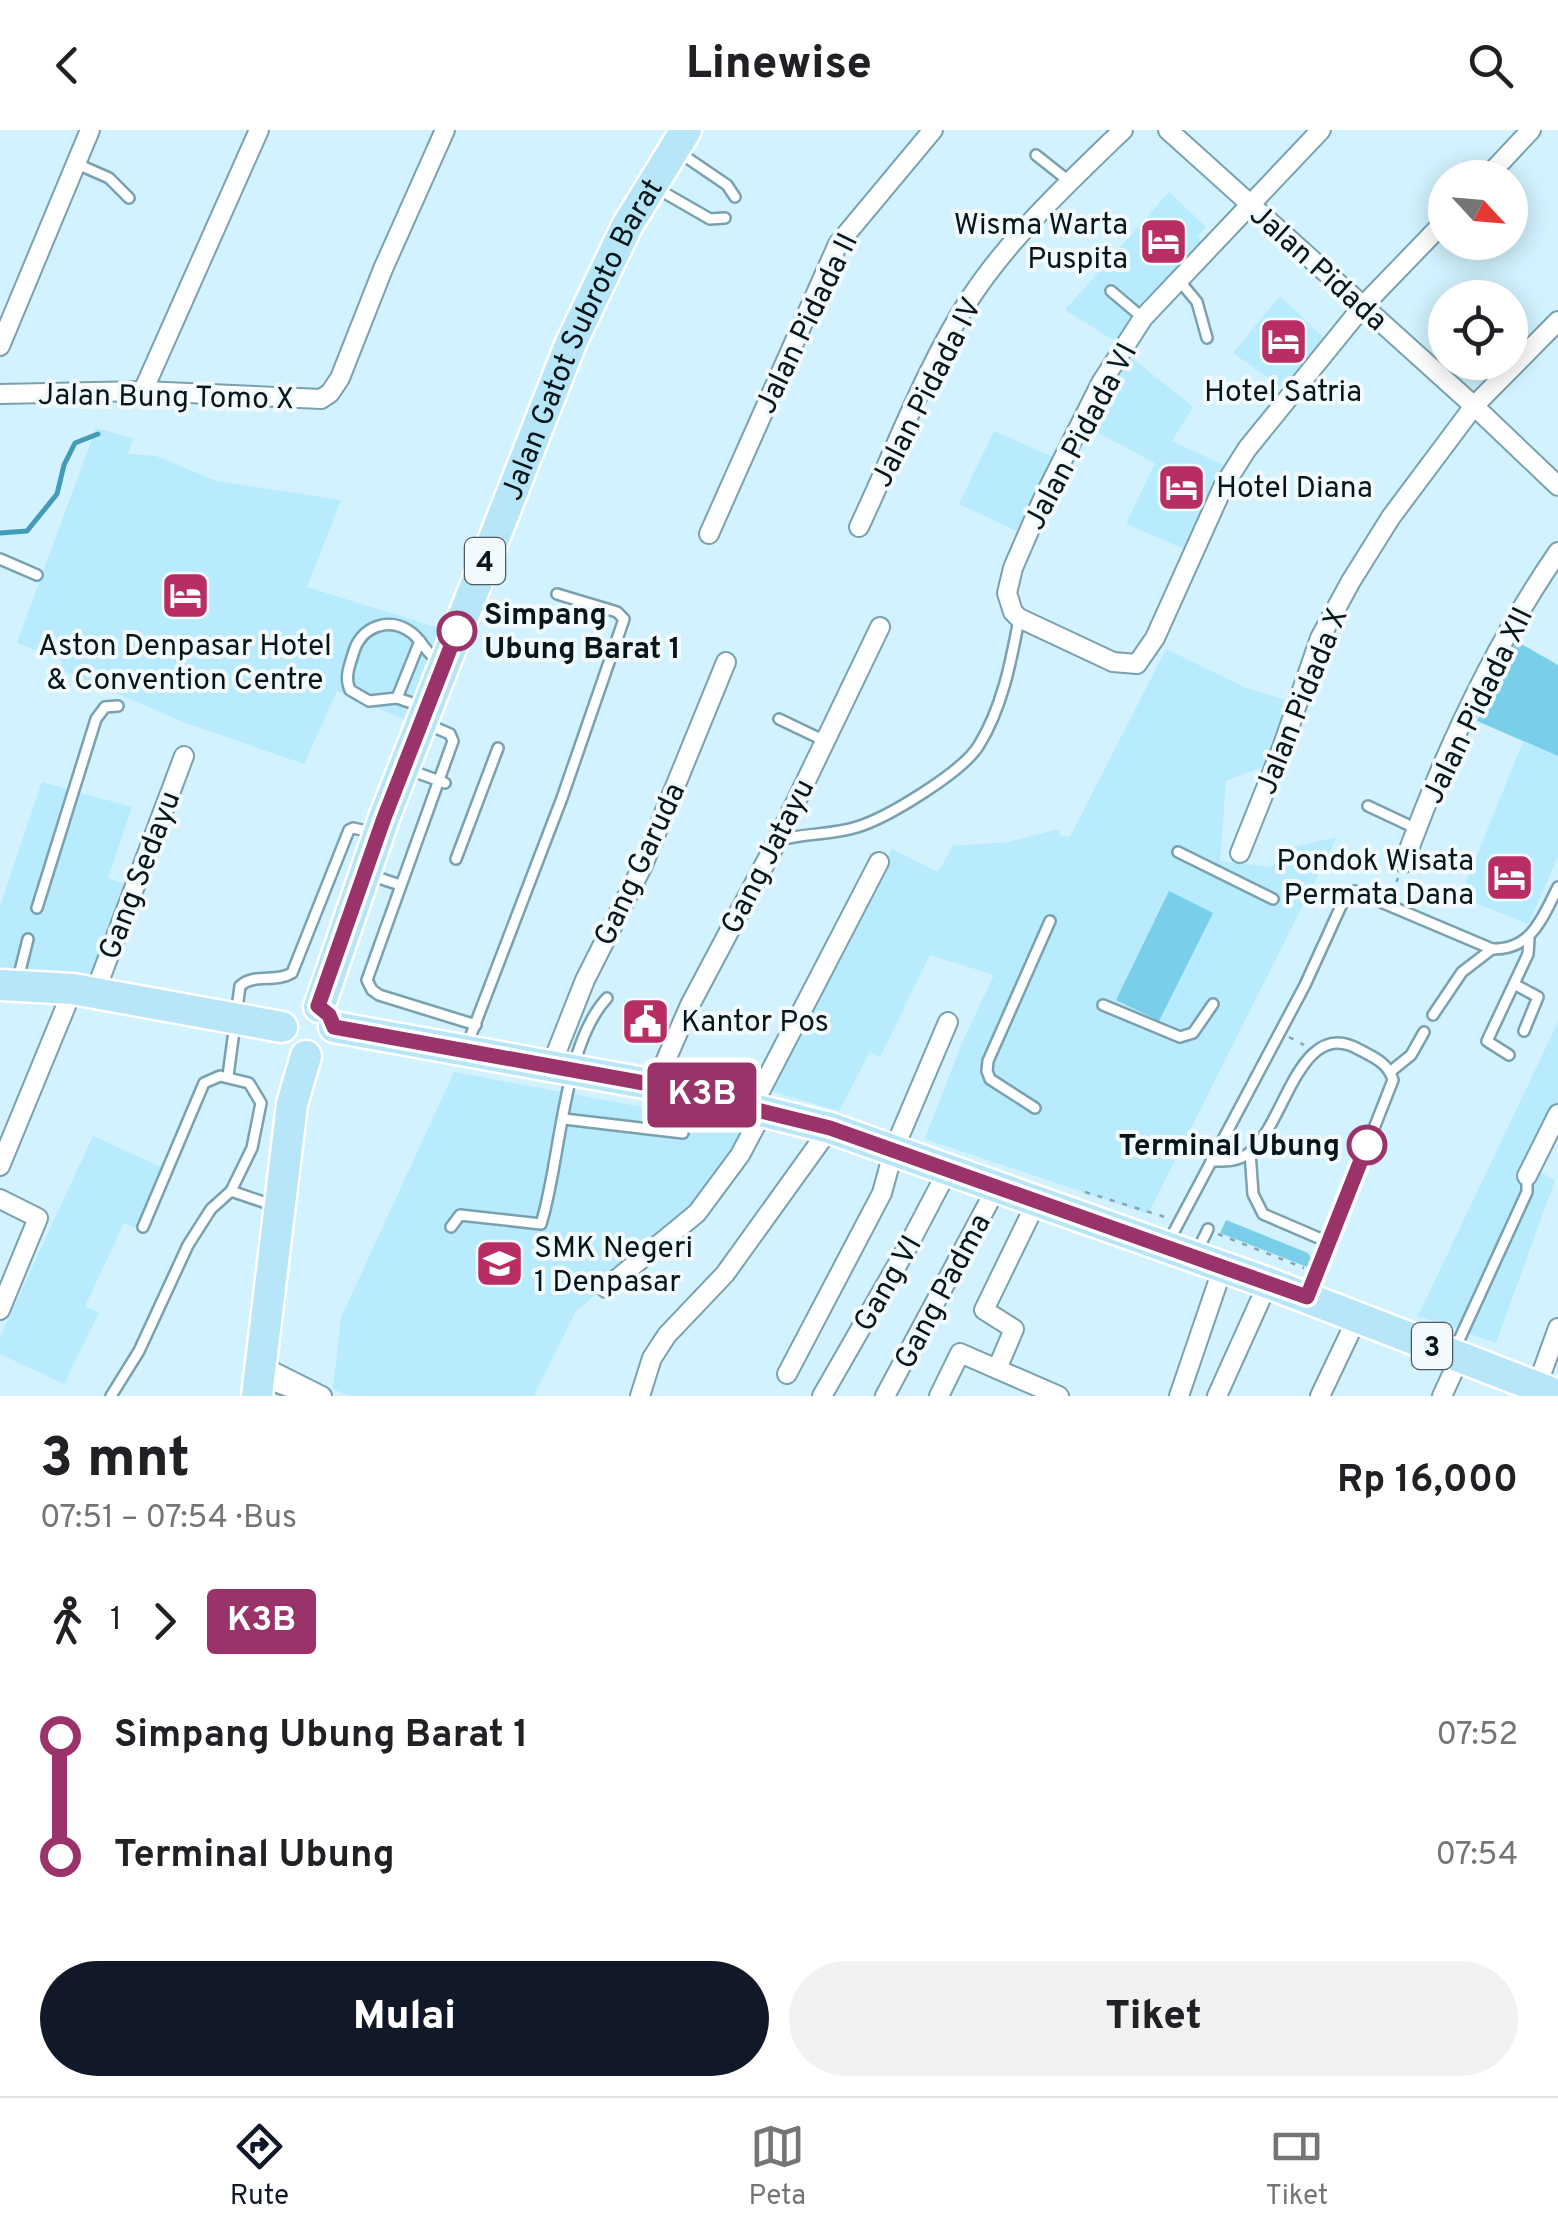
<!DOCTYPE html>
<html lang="id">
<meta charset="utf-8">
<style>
:root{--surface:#fff;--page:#f2f2f2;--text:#202124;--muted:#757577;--line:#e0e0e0;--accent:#111827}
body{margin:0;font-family:Overpass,sans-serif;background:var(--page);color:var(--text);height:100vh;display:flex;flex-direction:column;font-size:38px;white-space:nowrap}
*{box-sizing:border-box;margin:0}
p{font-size:32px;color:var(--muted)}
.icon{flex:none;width:55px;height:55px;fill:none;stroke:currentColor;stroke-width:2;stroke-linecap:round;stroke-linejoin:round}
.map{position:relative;height:1266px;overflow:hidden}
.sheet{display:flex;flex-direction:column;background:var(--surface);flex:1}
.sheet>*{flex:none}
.badge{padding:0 20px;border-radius:8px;font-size:35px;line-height:65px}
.needle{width:65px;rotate:116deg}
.tools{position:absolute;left:1428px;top:30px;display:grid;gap:20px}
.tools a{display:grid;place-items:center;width:100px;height:100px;border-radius:50%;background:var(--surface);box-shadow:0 5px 25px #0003;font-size:50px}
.map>.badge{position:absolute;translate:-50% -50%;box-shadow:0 0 0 5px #fff}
.legs{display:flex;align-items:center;gap:15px;height:110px;padding:0 40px;font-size:32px}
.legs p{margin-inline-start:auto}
.head{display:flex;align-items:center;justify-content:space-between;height:170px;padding:0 40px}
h1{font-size:55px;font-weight:800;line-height:75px}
.primary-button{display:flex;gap:20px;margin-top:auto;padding:20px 40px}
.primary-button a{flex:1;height:115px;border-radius:60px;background:var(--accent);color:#fff;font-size:40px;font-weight:800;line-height:115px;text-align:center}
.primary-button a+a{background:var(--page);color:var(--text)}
ul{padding:0 40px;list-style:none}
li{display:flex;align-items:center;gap:35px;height:120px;font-size:38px}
li i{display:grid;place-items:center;width:15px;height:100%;margin:0 12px;background:currentColor}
li i::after{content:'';width:25px;height:25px;margin:-12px;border:8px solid;border-radius:50%;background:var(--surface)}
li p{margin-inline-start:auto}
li:first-child i{background:linear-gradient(#0000 50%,currentColor 0)}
li:last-child i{background:linear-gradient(currentColor 50%,#0000 0)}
header{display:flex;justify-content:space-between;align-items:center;height:130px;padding:0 40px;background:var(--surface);font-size:45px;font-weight:800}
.tabs{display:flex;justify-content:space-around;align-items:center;height:140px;border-top:2px solid var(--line);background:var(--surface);font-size:28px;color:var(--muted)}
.tabs a{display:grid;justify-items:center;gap:5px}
.tabs .active{color:var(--accent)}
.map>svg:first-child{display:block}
.built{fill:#b8ebfd}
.green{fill:#79ceea}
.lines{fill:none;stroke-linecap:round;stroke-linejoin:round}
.stream{stroke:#429cb8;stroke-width:5}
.service-casing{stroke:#79a1af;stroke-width:14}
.minor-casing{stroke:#79a1af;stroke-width:22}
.trunk-casing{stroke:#fff;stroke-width:35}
.path{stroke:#89a4ad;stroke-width:2.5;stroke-dasharray:5 8;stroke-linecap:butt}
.service{stroke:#fff;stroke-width:9}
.minor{stroke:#fff;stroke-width:18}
.trunk{stroke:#b6e6f7;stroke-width:30}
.line-1-casing{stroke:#fff;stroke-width:22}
.line-1{stroke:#9a336a;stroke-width:15}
.stop-1-dot{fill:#fff;stroke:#9a336a;stroke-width:5}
.labels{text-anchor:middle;stroke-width:8;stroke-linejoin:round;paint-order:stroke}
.shield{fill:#f2fafd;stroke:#4d5a5f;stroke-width:2.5}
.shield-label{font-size:28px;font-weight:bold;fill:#06161b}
.poi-label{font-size:30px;fill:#06161b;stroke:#f2fafd;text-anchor:start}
.street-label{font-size:30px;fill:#06161b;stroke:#f2fafd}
.stop-label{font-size:30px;font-weight:bold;fill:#06161b;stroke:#f2fafd;text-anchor:start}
</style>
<header><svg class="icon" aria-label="back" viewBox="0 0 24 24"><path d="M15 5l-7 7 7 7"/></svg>Linewise<svg class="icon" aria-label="search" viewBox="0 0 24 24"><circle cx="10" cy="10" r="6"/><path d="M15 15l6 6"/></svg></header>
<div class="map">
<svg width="1558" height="1266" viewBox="0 0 1558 1266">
<rect width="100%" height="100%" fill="#d1f2fe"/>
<g class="built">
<polygon points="1169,62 1206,97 1197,107 1205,114 1118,213 1065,180"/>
<polygon points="1280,166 1326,210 1284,259 1233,223"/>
<polygon points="1131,227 1193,277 1172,311 1228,337 1191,422 1126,394 1155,333 1089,298 1117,244"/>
<polygon points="96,298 133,308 128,324 156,326 217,351 341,370 307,457 445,500 408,591 337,561 304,634 183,592 62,540 61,530 17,513"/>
<polygon points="994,301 1060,330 1024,404 959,374"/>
<polygon points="1166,519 1246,558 1293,572 1272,633 1226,651 1220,731 1272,737 1281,720 1337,707 1148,1084 925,1009 961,915 994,845 930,825 880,927 870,922 839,981 767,960 805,882 892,719 938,742 953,716 1008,712 1059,699 1060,706 1070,707"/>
<polygon points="1523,612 1558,626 1558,727 1528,794 1460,767"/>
<polygon points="42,652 132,677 108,748 138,758 109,845 0,838 0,776"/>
<polygon points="1558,892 1558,979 1530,1037 1555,1050 1496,1213 1418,1186"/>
<polygon points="454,942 749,997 688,1088 576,1181 534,1266 349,1266 333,1259 341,1188"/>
<polygon points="93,1006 172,1042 147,1103 124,1093 85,1176 99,1183 64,1254 0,1224 0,1207"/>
</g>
<g class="green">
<polygon points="1516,511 1558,535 1558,626 1477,591"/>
<polygon points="1169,761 1213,783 1159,891 1116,870"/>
<polygon points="1226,1090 1308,1123 1311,1128 1307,1137 1220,1103"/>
</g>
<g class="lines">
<polyline class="stream" points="0,403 27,401 57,364 64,335 75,313 98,304"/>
<defs>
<g id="service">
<polyline points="680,23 727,55 735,67"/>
<polyline points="1036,25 1070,52"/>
<polyline points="75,33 109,48 129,68"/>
<polyline points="656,58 710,89 725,88"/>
<polyline points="1178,149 1197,172 1207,208"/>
<polyline points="1111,161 1143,188"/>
<polyline points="0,429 37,445"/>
<polyline points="397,568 420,511"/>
<path d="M424,577L397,568L369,571L350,560C344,546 350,535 354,521C362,496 390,486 412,503C423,512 427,525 440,532"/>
<polyline points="779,589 825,611"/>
<polyline points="429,595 450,604 453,611 367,850 372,860 379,865 476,895"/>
<polyline points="407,639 445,653"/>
<polyline points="1368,676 1417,699"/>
<path d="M780,710C805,703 832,705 857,697C887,688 963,642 979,615C1002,578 1011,532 1019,489"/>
<polyline points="1178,722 1273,769"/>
<polyline points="456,729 498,618"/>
<polyline points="370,745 400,755"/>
<polyline points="37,778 96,589 105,577 118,576"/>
<polyline points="17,853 28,809"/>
<polyline points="1514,854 1538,867 1524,901"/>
<polyline points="1103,875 1180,907 1193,903 1213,874"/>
<polyline points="1433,885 1462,842 1492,819"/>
<polyline points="466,918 562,668 624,489 617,482 557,464"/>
<polyline points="1509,925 1487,911 1528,824 1529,809"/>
<polyline points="1390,942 1411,925 1424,902"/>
<path d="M228,946L240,856C254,843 276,853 292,843L349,700L353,698L375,703"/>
<polyline points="1035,978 990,949 987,941 988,931 1050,791"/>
<polyline points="564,989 683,1003"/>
<polyline points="1250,1022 1253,1064 1263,1084 1328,1112"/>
<path d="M1211,1031C1225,1031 1237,1032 1249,1023C1285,996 1299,884 1360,920C1375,928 1388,933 1393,950L1309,1163"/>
<polyline points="231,1061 275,1076"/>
<path d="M451,1097L460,1085L541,1094C561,1031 562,916 607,868"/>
<path d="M1169,1111L1305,855L1346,765L1355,761L1492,819C1532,820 1542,788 1558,757"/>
<polyline points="1196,1124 1208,1099"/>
<polyline points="1454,1221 1527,1062 1527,1046"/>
<polyline points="266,1253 299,1266"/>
<polyline points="111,1266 139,1221 188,1115 211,1079 231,1061 252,1018 261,973 249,953 220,946 204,953 143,1097"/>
</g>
<g id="minor">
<polyline points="1168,0 1474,276 1558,356"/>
<polyline points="1321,0 1143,188 1101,253 1042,371 1013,438 1007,463 1013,482 1019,488 1113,532 1137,534 1155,508 1223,357 1247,319 1363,176 1445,91"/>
<polyline points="1486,48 1531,0"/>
<polyline points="0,216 90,0"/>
<polyline points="143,261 259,0"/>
<polyline points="0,264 143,261 321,269 330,263 340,248 383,139 445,0"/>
<path d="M859,397C894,323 925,239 969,170C1010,107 1069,52 1123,0"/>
<polyline points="709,404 838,114 933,0"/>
<polyline points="1240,723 1282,618 1320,508 1351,451 1391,387 1474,276 1558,191"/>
<path d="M1404,733C1443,625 1493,517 1558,422"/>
<polyline points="94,865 184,626"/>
<polyline points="551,936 585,850 643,735 726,532"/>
<polyline points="655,955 690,875 777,711 880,497"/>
<polyline points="752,977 879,732"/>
<polyline points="0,1036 73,859"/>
<polyline points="1527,1046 1558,984"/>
<polyline points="0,1069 38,1088 0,1180"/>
<polyline points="606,1158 697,1083 740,1025 764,980"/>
<polyline points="260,1235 322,1266"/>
<polyline points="997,1239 1014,1199 984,1180 1038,1069"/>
<polyline points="787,1244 882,1063 894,1019 948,892"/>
<polyline points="1537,1256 1558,1198"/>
<polyline points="640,1266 652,1228 667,1205 725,1144 830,998"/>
<polyline points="822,1266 908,1116 949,1038"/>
<polyline points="885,1266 998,1055"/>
<polyline points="939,1266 960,1223 1059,1266"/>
<polyline points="1179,1266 1223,1137"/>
<polyline points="1217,1266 1268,1153"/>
<polyline points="1320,1266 1358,1186"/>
<polyline points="1442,1266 1460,1227"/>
</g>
<g id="trunk">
<polyline points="0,855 73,859 282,897"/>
<path id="s1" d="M319,877L384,688L571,213L627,96L686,0"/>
<polyline points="334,897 655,955 830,998 1268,1153 1558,1265"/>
<polyline points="257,1266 292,974 306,926"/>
</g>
</defs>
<use href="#service" class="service-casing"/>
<use href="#minor" class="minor-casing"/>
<use href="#trunk" class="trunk-casing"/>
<g class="path">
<polyline points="1392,764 1398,748"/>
<polyline points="1289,907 1304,915"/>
<polyline points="1085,1062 1168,1088"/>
<polyline points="1218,1104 1304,1138"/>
</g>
<use href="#service" class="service"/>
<use href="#minor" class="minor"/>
<use href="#trunk" class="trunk"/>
</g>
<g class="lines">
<defs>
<polyline id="line-1" points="457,501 384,688 318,876 329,885 334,897 655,955 830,998 1307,1167 1367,1015"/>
</defs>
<use href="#line-1" class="line-1-casing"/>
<use href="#line-1" class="line-1"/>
</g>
<defs>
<symbol id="hotel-square" viewBox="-11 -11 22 22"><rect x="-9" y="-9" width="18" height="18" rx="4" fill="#b92d65" stroke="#f2fafd"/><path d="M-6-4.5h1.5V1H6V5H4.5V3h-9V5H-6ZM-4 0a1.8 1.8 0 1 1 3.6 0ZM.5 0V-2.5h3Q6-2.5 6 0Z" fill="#fff"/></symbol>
<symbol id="civic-square" viewBox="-11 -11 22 22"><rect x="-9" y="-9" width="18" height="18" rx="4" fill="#b92d65" stroke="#f2fafd"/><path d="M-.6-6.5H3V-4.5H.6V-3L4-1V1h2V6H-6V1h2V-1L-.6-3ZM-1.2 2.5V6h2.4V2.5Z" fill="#fff"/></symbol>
<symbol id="school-square" viewBox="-11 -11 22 22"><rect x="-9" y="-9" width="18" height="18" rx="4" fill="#b92d65" stroke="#f2fafd"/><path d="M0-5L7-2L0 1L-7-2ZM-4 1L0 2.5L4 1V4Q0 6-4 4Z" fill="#fff"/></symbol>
</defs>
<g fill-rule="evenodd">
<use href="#hotel-square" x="1136" y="84" width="55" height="55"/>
<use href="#hotel-square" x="1256" y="184" width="55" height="55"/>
<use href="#hotel-square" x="1154" y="330" width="55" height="55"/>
<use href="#hotel-square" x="158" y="438" width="55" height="55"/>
<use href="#hotel-square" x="1482" y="720" width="55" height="55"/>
<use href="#civic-square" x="618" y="864" width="55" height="55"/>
<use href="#school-square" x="472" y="1106" width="55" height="55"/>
</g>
<g class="stop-1-dot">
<circle cx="457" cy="501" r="18"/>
<circle cx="1367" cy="1015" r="18"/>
</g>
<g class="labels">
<g class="shield">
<rect x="465" y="408" width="40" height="46" rx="8"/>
<rect x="1412" y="1193" width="40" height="46" rx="8"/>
</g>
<g class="shield-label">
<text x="485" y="441">4</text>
<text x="1432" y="1226">3</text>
</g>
<g class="poi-label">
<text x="1128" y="104" text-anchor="end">Wisma Warta<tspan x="1128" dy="34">Puspita</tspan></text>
<text x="1283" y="271" text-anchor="middle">Hotel Satria</text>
<text x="1216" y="367">Hotel Diana</text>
<text x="185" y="525" text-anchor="middle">Aston Denpasar Hotel<tspan x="185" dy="34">&amp; Convention Centre</tspan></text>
<text x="1474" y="740" text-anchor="end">Pondok Wisata<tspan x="1474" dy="34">Permata Dana</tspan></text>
<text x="681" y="901">Kantor Pos</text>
<text x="534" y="1127">SMK Negeri<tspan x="534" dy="34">1 Denpasar</tspan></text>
</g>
<g class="street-label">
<text transform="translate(1319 137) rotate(42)" y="10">Jalan Pidada</text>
<text transform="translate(806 193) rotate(-64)" y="10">Jalan Pidada II</text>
<text dy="10" stroke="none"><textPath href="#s1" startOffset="718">Jalan Gatot Subroto Barat</textPath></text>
<text transform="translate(926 262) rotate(-63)" y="10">Jalan Pidada IV</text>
<text transform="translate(166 266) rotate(1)" y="10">Jalan Bung Tomo X</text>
<text transform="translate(1080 306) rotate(-62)" y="10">Jalan Pidada VI</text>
<text transform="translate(1301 571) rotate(-68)" y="10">Jalan Pidada X</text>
<text transform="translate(1477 575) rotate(-64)" y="10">Jalan Pidada XII</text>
<text transform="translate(767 726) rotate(-63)" y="10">Gang Jatayu</text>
<text transform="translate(639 734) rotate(-65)" y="10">Gang Garuda</text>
<text transform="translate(139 745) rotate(-69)" y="10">Gang Sedayu</text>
<text transform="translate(887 1153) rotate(-60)" y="10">Gang VI</text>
<text transform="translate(942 1161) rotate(-62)" y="10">Gang Padma</text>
</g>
<g class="stop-label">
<text x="484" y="494">Simpang<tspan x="484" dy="34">Ubung Barat 1</tspan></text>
<text x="1340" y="1025" text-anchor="end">Terminal Ubung</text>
</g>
</g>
</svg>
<div class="tools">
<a><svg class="needle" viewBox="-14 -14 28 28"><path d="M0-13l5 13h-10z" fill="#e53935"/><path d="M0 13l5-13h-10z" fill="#757577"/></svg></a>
<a><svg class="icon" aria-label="locate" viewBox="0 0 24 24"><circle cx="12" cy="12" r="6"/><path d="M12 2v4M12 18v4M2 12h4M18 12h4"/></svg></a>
</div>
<b class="badge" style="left:702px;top:965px;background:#9a336a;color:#fff">K3B</b>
</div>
<section class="sheet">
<div class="head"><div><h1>3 mnt</h1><p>07:51 – 07:54 · Bus</p></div><b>Rp 16,000</b></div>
<div class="legs"><svg class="icon" aria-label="walk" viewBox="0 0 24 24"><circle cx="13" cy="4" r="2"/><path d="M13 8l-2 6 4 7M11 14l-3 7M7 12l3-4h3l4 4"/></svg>1<svg class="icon" aria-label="forward" viewBox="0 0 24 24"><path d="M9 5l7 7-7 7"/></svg><b class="badge" style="background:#9a336a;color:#fff">K3B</b></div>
<ul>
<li><i style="color:#9a336a"></i><b>Simpang Ubung Barat 1</b><p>07:52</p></li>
<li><i style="color:#9a336a"></i><b>Terminal Ubung</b><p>07:54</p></li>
</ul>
<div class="primary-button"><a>Mulai</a><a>Tiket</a></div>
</section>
<nav class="tabs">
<a class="active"><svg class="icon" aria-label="directions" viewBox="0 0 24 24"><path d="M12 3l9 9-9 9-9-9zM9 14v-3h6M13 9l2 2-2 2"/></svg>Rute</a>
<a><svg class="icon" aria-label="map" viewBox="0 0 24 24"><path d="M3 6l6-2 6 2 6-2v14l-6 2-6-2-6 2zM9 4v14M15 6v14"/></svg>Peta</a>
<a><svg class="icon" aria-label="tickets" viewBox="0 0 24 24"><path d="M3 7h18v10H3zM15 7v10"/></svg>Tiket</a>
</nav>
